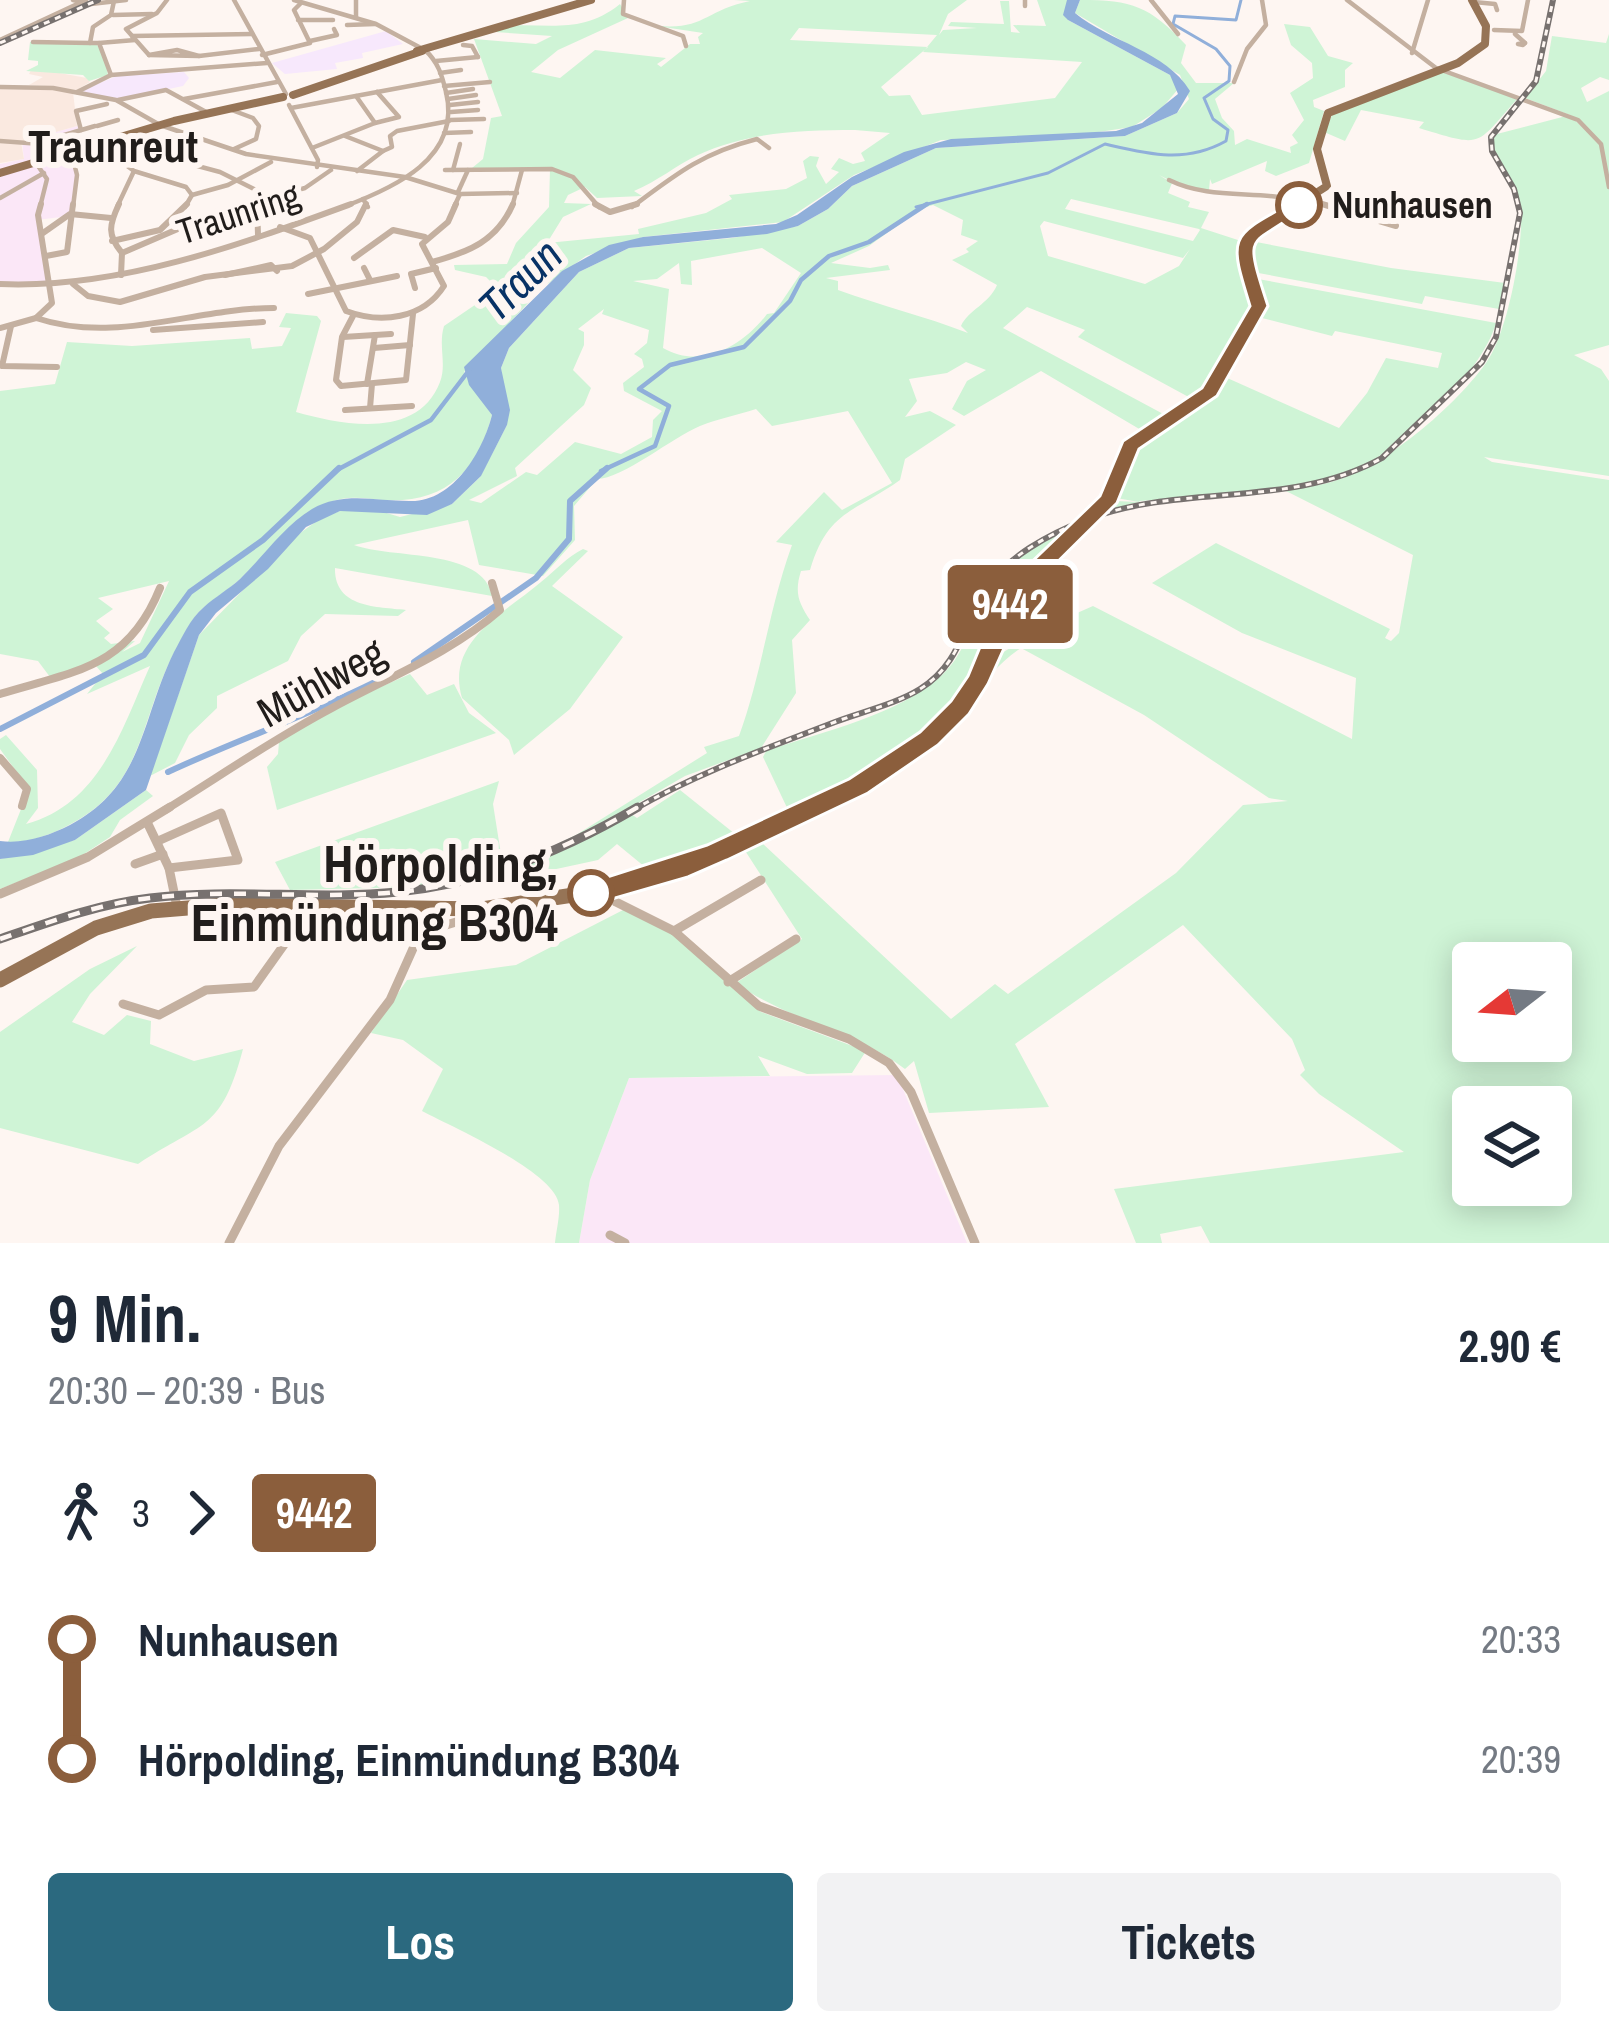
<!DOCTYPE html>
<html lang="de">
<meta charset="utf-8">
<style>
:root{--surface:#fff;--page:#f2f2f3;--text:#1f2937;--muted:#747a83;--accent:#2b697f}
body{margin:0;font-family:"Archivo Narrow",sans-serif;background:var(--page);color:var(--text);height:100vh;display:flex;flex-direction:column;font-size:45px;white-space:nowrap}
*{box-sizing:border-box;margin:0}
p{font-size:39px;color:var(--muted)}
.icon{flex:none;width:66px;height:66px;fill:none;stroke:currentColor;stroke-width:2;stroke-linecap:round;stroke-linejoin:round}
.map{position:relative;height:1243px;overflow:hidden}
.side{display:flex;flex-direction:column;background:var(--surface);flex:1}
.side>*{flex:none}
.badge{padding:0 24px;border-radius:9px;font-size:42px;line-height:78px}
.needle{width:78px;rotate:253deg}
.controls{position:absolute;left:1452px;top:942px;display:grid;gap:24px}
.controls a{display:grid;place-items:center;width:120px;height:120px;border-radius:12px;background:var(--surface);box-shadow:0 6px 30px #0003;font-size:60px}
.map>.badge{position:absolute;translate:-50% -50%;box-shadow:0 0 0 6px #fff}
.legs{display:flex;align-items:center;gap:18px;height:132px;padding:0 48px;font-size:39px}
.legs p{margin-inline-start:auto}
.summary{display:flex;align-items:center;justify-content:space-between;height:204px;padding:0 48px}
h1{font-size:66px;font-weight:700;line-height:90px}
.button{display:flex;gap:24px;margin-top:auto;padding:24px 48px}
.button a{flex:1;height:138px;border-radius:12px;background:var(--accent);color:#fff;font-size:48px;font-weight:700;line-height:138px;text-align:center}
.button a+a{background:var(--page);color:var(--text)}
ul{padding:0 48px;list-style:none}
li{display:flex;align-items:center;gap:42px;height:120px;font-size:45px}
li i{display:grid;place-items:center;width:18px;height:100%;margin:0 15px;background:currentColor}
li i::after{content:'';width:30px;height:30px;margin:-15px;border:9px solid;border-radius:50%;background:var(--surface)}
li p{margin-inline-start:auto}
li:first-child i{background:linear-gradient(#0000 50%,currentColor 0)}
li:last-child i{background:linear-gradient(currentColor 50%,#0000 0)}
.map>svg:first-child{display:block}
.commercial{fill:#fbe7f7}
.built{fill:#fae9e0}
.education{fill:#f7e8fc}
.green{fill:#cff4d6;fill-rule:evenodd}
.water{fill:#90afda}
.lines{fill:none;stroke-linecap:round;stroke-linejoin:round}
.canal-far2{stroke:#90afda;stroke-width:3}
.canal-far1{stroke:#90afda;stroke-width:4.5}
.canal{stroke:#90afda;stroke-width:6}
.minor-far3{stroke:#c4b0a0;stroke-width:4.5}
.minor-far2{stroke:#c4b0a0;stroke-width:6}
.minor-far1{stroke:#c4b0a0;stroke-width:8}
.minor{stroke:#c4b0a0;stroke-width:9}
.major-far3{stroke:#967456;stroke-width:8}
.major-far2{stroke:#967456;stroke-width:9}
.major-far1{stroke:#967456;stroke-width:12}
.major{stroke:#967456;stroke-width:15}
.rail-far1-casing{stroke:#77716f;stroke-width:6}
.rail-casing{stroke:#77716f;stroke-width:9}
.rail-far1{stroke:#fef6f2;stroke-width:3;stroke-dasharray:6;stroke-linecap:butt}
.rail{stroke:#fef6f2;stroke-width:4.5;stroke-dasharray:12;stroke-linecap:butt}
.line-1{fill:#8b5e3c;stroke:#fff;stroke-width:3}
.stop-1-dot{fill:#fff;stroke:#8b5e3c;stroke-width:6}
.labels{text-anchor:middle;stroke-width:12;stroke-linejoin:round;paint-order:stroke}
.far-stop-label{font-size:36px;font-weight:bold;fill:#211d1b;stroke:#fef6f2;text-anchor:start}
.far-street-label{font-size:36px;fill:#211d1b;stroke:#fef6f2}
.street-label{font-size:42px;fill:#211d1b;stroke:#fef6f2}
.far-district-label{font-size:45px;font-weight:bold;fill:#211d1b;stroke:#fef6f2}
.water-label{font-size:45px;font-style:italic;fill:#083266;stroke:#fef6f2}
.near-stop-label{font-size:51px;font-weight:bold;fill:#211d1b;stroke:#fef6f2;text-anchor:end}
</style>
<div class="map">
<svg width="1609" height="1243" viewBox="0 0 1609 1243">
<rect width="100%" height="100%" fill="#fef6f2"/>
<g class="commercial">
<polygon points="77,126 81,130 43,142 71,154 77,175 70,216 36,220 48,281 6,283 0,288 0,164 24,159 22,142"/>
<polygon points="897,1075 967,1243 579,1243 590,1180 629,1078"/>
</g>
<polygon class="built" points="32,68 87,78 90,82 73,92 77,126 21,142 24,159 0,163 0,86 46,86 29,85 43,77 29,74"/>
<g class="education">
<polygon points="386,31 403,44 362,53 363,58 335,63 337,69 285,74 272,63"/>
<polygon points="184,72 189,78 183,86 116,100 80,91 117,76"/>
</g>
<g class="green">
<path d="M734,0H967L948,14L939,35L943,30L977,28L948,26L951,22L1004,24L1000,1H1009L1011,32L1020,33L1013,25L1046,26L1037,0H1067L1068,20L1170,75L1179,88L1162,108L1132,127L1072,136L941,140L854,175L783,222L643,237L586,256L542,288L464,372L492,415C477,474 443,504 382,500C364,498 345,495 328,503C291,520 269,552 239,580C228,590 215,598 203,608C189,621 183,637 174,653C139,720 145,786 69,825C50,835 29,843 8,842L29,789L0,749V739L6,735L37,770L38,808L26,824C100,804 122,729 150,666L87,694L103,674L96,666L102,662L50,677L38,661L0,654V391L55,384L67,342L132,346L250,338L252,349L282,346L291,328L279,327L286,313L317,316L321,321L296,412C342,425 418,440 440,382C447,364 438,346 444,326L491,294L492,283L486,277L455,270L454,265L507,264L516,243L549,207L550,169L472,168L483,159L491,118L502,116L474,39L536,44L552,36L480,31C531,15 573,42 620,4L628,18L558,50L531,72L560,78L595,50L666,58L657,64L661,67L690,44H700L698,37L703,33L650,25C705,32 702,11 750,1ZM799,28L937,35L923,52L1082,62L1055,98L922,115L910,95L889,96L881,87L928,47L790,40ZM855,130L890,133L861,153L865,161L853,164L839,158L831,169L839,172L826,184L816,166L819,157L810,156L803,161L807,178L786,189L729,195L732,199L706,213L638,229L639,234L547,243L563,217L591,204L564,203L568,195L585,187L597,198L642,196L634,191C658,181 675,166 698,155C748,132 801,130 855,130ZM169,581L140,643L122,652L135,641L111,644L104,638L110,633L96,621L113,609L98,598Z"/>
<path d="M1080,0C1133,0 1149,6 1186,45L1181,63L1196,83H1234L1215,99L1222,118L1234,131L1235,145L1247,139L1291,153L1290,147L1298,143L1292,135L1304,120L1290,93L1313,78L1312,63L1291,45L1284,24L1310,27L1328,56L1353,63L1345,70V87L1313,100L1314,107L1324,111L1309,163L1276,176L1265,171L1267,161L1212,184L1210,179L1209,190L1185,188L1159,175L1172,183L1168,193L1190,202L1188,207L1209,212L1201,228L1241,241L1239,258L1257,301L1218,374L1196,401L1078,337L1085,330L1027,307L1003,328L1167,416L1141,430L1041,371L964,416L952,409L967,381L986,370L966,362L947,373L909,379L917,401L905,417L930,411L956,425L905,459L900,480C854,513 828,510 810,570L801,571C794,593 799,603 810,620L792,640L796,693L761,748L685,776L574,840L520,862L576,835L707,753L704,747L739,736C762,673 769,608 792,545L776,542L824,492L842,510L892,483L848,411L772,426L756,409C737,415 717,419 700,426C673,437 622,479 597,479L574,506L575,540L543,576L479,565L468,520L354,545C391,559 484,548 492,596L335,568C334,608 377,607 406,610L398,616L325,614L301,636L288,661L217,696V708L189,735L175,763L150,776L199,635L296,536L321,518L340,511H380L400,517L452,504L480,477L507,425L501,368L509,348L579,272L629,248L732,238L798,226L828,209L852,186L936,148L1125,136L1177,113L1189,99L1180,75L1075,13ZM1071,199L1199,229L1200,230L1193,241L1065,209ZM933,205L963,220L961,235L978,241L966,249L969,252L952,260L997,285C989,304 968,310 961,326L968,333C924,316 882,306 838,290V281L826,278L890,270L888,265L870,268L831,263L869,246L920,209ZM1044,221L1183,258L1190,249L1179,266L1145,284L1048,256L1040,226ZM762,248L801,273L774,313L767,314C743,346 701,370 663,348L669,289L633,281L657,279L679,263L681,284L692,285L691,261ZM604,309L602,314L649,330L647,343L634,354L642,359L644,367L623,383L624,391L662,411L653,420L652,437L621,454L575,442L537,475L526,472L481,503L469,500L517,476L515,468L584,405L591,388L573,370L584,345V332L578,329Z"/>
<path d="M1609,34V80L1600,77L1581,88L1587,102L1609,91V182L1601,141L1570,116L1599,142L1604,156L1609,190V345L1574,355L1601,369L1609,381V476L1484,457L1492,462L1609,480V1243H1210L1201,1226L1160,1234L1162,1243H1136L1114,1189L1404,1152L1319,1094L1300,1075L1305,1070L1292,1039L1183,925L1015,1044L1049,1107L929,1113L914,1061L905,1069C853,1029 788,1021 736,983L802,939L742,846L860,787L970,699L992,659L1043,628L1093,606L1352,739L1356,678L1242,633L1152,583L1216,543L1390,629L1385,638L1391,641L1399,633L1413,555L1284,490L1140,501L1139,502L1110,509L1115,501L1139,502L1116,498L1141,442L1211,399L1225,377L1339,428L1367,393L1386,358L1438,368L1442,353L1335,331L1332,336L1258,317L1265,302L1258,279L1496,323C1482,372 1413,436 1369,463C1353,473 1333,478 1318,485C1375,476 1452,410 1486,363C1508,332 1523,249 1521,211C1519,183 1489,163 1493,135L1570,115L1525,98L1546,71L1552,36L1606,43ZM1021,648L1144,715L1269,798L1288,801L1243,805L1176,873L1008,994L995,984L951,1019L761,842C811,812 872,794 921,755C961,724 980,674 1021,648ZM1473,963H1551V1041H1473ZM1473,1107H1551V1185H1473Z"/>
<polygon points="30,42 96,44 104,54 108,75 89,81 83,75 26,71 38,65 38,61 28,60"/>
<path d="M1443,72L1519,97C1474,147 1485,148 1419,128L1424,122L1361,110L1345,141L1324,132L1334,111Z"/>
<polygon points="1251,241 1391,268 1505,283 1499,309 1425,296 1422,304 1253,272 1247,252"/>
<path d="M1082,523L1019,581L955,706L908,750L855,783L790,814L763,757L766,751C823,731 898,716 943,674C967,651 971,621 986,593C1004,557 1048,541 1082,523Z"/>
<path d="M583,549L588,551L552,586L623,637L570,709L514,755L509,740L462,698C445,641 505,613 541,582C557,569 567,557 583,549Z"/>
<polygon points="410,674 427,695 454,684 469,713 496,733 277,810 267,767 278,754 279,742 342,704"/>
<polygon points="499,781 493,804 503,867 414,887 290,890 275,862"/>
<polygon points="146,790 153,796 120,820 110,837 78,858 0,889 0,859 75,840"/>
<polygon points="680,790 740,838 648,875 645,867 617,844 598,860 510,879 509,871 557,853 631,814 637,818"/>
<path d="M625,909L675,934L761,1012L866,1051L852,1073L807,1074L758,1056L770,1076L629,1078L590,1180L579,1243H555C556,1232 560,1217 559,1205C556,1172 452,1127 422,1111L443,1069L403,1040L371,1033L407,980L516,965Z"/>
<path d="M137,946L90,994L72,1022L104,1035L127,1015L151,1021L150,1044L194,1061L243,1049C221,1132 203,1121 138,1164L0,1128V1032L90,969Z"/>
</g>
<path class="water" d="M1067,0H1080L1075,13C1110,42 1166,51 1190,91L1177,113L1125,136L936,148L852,186L828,209L798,226L767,234L629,248L579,272L509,348L501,368L510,410L507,425L481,476L452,504L427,515L340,511L306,527L268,569L216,613L199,635L146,790L75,840L33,855L0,859V841C25,844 48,836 70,825C144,786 141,719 174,652C183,636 189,620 204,607C215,597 229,589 240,579C263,557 284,526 312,509C343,491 376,501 409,501C453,503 483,451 492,415L469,385L464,367L562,271L609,245L643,237L776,224L797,215L852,177L904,152L951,139L1116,131L1142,123L1178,94L1170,75L1068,20L1063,15Z"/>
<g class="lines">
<path class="canal-far2" d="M916,207L1048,173L1105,144C1148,154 1185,164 1226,141L1228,130L1213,119L1204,98L1229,81L1230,66L1216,49L1173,24L1175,16L1236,20L1241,0"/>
<g class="canal-far1">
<polyline points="335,471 431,420 470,369"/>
<polyline points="601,471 655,446 669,406 639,389 670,365 744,347 790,301 801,280 829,256 869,242 927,204"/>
</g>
<g class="canal">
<polyline points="414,662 536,578 569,539 570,501 607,468"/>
<polyline points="0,729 144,655 190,592 263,540 339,468"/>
<path d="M168,772C237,740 307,716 375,682"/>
</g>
<g class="minor-far3">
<polyline points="73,0 91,4 126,0"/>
<polyline points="234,0 286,94"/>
<polyline points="294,0 376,24 419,47"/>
<polyline points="356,0 356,17"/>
<polyline points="624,0 623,14 683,36 686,46"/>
<polyline points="1025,0 1025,6"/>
<polyline points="1151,0 1178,34"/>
<polyline points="1347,0 1436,68 1578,120 1601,144 1609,187"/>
<polyline points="1474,2 1495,4 1497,10"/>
<polyline points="113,15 152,14"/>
<polyline points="298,20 333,20"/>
<polyline points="347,25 375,24"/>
<polyline points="1494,30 1522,31 1528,0"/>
<polyline points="1515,34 1525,43"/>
<polyline points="132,36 252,34"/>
<polyline points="0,40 86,0"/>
<polyline points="310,41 337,35 334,29"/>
<polyline points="33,42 90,43"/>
<polyline points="99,43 135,40"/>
<polygon points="1525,43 1523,45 1518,44"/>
<polyline points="463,45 472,46 478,57"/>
<polygon points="177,50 199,56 149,55"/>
<polyline points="1412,53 1428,0"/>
<polyline points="149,55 126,29 157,13 167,0"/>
<polyline points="262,55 310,43 294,10 301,3"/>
<polyline points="199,56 259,49"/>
<polyline points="436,61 478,57"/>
<polyline points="440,73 461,70"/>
<polyline points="111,75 99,43 90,43 93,27 111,15 114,1"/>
<polyline points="1234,82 1247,49 1266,25 1262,0"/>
<polyline points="444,86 490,82"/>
<polyline points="0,87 53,88 116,100 160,125 246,154 405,177 460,194 454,207"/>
<polyline points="77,92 111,75 267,63"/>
<polyline points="446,93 473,89"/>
<polyline points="184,99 277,82"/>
<polyline points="448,99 476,95"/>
<polyline points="118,100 166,90 208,113"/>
<polyline points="289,105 318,160 317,167"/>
<polyline points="450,105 478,102"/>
<polyline points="291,108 442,80"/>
<polyline points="229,109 253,118 259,126 256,139 234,149"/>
<polyline points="451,112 478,110"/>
<polyline points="450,120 484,119"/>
<polyline points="375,123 399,117 377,92"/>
<polyline points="97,126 118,120"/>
<polyline points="81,130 76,111 107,104"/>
<polyline points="444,133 471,132"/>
<polyline points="345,136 383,151 357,171"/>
<polyline points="0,141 41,144 70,154"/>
<polyline points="37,143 95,126"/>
<polyline points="101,147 134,171 186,187 192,195 185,207"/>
<polyline points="312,148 375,123 356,96"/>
<polyline points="383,151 392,147 390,136 397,131 449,121"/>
<polyline points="149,153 220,172 256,190 257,207"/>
<polyline points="36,163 47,179 40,207"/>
<polyline points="120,164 190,136"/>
<polyline points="445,170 552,169 573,177 599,207"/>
<polyline points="453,170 460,144"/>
<path d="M1169,180C1212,201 1259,189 1304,202"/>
<polyline points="458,192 468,170"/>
<polyline points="460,194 517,193"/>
<polyline points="192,195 228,185 271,162"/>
<polyline points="0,198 44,173"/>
<polyline points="363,199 368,207"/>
<polyline points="1308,200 1333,207"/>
<polyline points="73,207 77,175 73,159"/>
<polyline points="117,207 134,171"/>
<polyline points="236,207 305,188 331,170"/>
<path d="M343,207C394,188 462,158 446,92C442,75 438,62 425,50"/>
<polyline points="512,207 522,170"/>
<path d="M632,207C676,174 702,153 757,139L769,148"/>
</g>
<g class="minor-far2">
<path d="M119,204C109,225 107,235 122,253L121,275"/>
<polyline points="257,204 258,235"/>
<polyline points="595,204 610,212 637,204"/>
<polyline points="1322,204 1396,226"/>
<path d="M280,227L310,238L346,311C381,324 423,319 444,286L422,244L448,222L456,204"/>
<polyline points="43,233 70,214 111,218"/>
<polyline points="112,241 160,230 187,204"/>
<polyline points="122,253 208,216 249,204"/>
<polyline points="46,256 67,252 73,204"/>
<polyline points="354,258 393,230 425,237"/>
<path d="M432,262C469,252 497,241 513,204"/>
<polyline points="364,268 370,280"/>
<polyline points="225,275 271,265 277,271"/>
<path d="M0,284C120,289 239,245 351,204"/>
<polyline points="73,284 88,296 120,302 205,277 292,266 324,249 357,222 366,204"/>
<polyline points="415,288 411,274 436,268"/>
<polyline points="308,294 397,276"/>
<polyline points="353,316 342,337 336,380 341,386 406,380 413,314"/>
<path d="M36,318C117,345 192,308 274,308"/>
<polyline points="11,326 2,366 57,367"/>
<polyline points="0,328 36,318 52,303 38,215 41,204"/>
<polyline points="153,330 263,322"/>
<polyline points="343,337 391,334"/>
<polyline points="374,348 410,345"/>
<polyline points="367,384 375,335"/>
<polyline points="370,408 372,384"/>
<polyline points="345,410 412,406"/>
</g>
<g class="minor-far1">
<path d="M0,694C75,671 128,668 160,588"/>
<polyline points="0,758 27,789 22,806"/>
<path d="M165,810C220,776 275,738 332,708C389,677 451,653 500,610L492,583"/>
</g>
<g class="minor">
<polyline points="147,822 169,868 177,907"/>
<polyline points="158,841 221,813 238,860 169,868"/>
<polyline points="135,864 163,854"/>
<polyline points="606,890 616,902 674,931 759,1006 849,1039 889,1063 911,1092 975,1243"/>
<polyline points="0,894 88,857 170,807"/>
<polyline points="674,931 761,880"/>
<polyline points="728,982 796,939"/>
<polyline points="123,1004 159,1015 206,990 254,987 286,942 309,929 423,930"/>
<polyline points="610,1235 625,1243"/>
<polyline points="229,1243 279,1146 390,1000 420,933 479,915"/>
</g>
<g class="major-far3">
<polyline points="417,51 591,0"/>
<polyline points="293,95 422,51"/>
<polyline points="0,173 174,121 283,97"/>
<polyline points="1294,207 1327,186 1317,149 1328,113 1458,63 1485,44 1486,26 1472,0"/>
</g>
<polyline class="major-far2" points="1120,471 1135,441 1210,392 1259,306 1242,254 1246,239 1299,204"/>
<polyline class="major-far1" points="807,810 859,786 912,752 960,708 1023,583 1101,510 1122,468"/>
<polyline class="major" points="0,980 96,928 151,911 225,905 482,909 606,890 678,869 813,807"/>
<defs>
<g id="rail-far1">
<polyline points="0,43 98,0"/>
<path d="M633,810C697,773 765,749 835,722C861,712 896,704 920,689C959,665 963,627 984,592C1005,557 1051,533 1088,519C1184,483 1290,509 1382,458L1482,362L1496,337L1520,213L1514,189L1492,151L1491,137L1536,81L1553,0"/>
</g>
<path id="rail" d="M0,939C49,922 98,904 150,898C232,888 316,900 398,892C483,884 565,850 638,807"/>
</defs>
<use href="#rail-far1" class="rail-far1-casing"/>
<use href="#rail" class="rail-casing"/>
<use href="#rail-far1" class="rail-far1"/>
<use href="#rail" class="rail"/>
</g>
<path class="line-1" d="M1293,202L1307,205C1252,251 1241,223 1268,306L1217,396L1139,449L1117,503L1031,588L988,684L969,714L938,745L868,793L727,860L688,877L591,905L582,901L577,893L582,885L707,845L849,779L920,732L951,701L968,676L997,606L1015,578L1100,496L1123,441L1202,388L1250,306C1228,235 1229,237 1293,202Z"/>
<g class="stop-1-dot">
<circle cx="1299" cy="205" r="21"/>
<circle cx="591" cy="893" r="21"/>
</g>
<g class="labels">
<g class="far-stop-label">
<text x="1332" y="218">Nunhausen</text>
</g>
<g class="far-street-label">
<text transform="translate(238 213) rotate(-18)" y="13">Traunring</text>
</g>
<g class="street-label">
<text transform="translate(321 682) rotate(-29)" y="15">Mühlweg</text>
</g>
<g class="far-district-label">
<text x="113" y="162">Traunreut</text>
</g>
<g class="water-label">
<text transform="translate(520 280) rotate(-44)" y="16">Traun</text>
</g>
<g class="near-stop-label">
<text x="558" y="882">Hörpolding,<tspan x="558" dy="59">Einmündung B304</tspan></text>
</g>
</g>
</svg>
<div class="controls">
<a><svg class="needle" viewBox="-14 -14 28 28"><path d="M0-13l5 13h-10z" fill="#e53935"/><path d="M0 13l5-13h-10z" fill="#747a83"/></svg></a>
<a><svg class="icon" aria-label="layers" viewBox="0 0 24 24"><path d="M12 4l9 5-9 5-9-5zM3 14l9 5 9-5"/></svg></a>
</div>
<b class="badge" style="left:1010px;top:604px;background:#8b5e3c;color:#fff">9442</b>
</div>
<section class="side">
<div class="summary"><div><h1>9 Min.</h1><p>20:30 – 20:39 · Bus</p></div><b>2.90 €</b></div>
<div class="legs"><svg class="icon" aria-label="walk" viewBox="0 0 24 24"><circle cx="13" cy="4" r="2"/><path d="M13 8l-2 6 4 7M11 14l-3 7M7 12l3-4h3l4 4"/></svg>3<svg class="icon" aria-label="forward" viewBox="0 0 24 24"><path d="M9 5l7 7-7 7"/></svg><b class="badge" style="background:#8b5e3c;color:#fff">9442</b></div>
<ul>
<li><i style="color:#8b5e3c"></i><b>Nunhausen</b><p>20:33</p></li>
<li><i style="color:#8b5e3c"></i><b>Hörpolding, Einmündung B304</b><p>20:39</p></li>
</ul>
<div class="button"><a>Los</a><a>Tickets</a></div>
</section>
